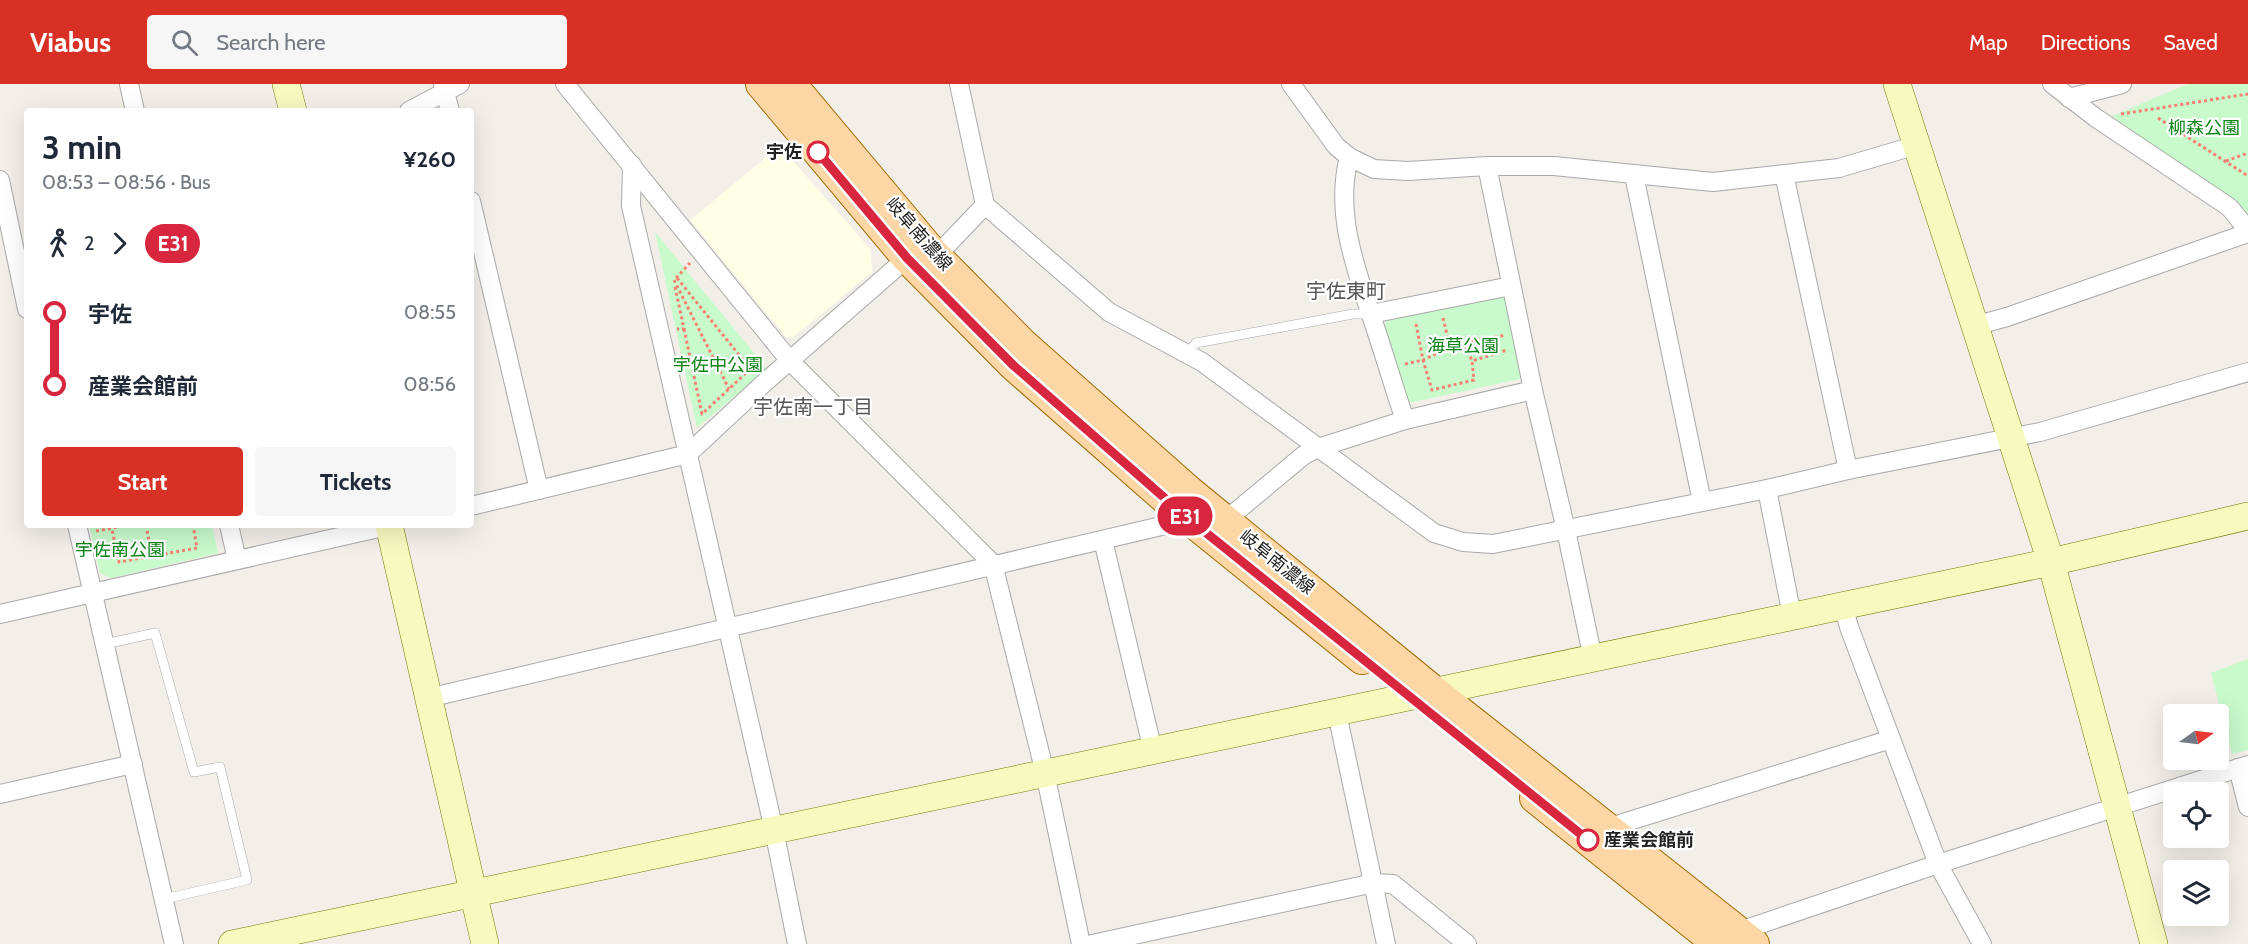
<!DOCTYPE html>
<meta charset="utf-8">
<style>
:root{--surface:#fff;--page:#f6f6f7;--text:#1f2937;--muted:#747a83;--accent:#d93025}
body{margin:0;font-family:Cabin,"Noto Sans JP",sans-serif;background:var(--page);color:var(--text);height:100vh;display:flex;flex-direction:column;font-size:22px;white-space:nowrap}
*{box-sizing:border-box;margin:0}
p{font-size:20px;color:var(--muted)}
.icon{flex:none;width:33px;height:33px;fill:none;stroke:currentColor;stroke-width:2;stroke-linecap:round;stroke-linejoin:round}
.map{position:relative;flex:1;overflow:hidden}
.details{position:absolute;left:24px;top:24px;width:450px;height:420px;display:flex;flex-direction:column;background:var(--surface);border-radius:6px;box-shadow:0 6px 24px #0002}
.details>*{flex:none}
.badge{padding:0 12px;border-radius:20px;font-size:21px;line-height:39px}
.needle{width:39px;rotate:76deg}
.fabs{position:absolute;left:2163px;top:620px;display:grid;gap:12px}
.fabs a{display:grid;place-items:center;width:66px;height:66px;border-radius:6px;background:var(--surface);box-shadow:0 6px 24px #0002;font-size:30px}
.map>.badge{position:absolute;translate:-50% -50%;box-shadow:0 0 0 3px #fff}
.legs{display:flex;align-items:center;gap:9px;height:66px;padding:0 18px;font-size:20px}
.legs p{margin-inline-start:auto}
.head{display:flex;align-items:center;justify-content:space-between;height:102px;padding:0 18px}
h1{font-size:33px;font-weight:800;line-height:45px}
.action{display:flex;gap:12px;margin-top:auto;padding:12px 18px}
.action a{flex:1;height:69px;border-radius:6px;background:var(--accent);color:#fff;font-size:24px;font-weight:800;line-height:69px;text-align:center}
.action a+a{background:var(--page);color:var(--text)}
ul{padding:0 18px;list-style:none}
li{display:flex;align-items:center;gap:21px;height:72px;font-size:22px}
li i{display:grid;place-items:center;width:9px;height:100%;margin:0 8px;background:currentColor}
li i::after{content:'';width:15px;height:15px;margin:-8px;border:4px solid;border-radius:50%;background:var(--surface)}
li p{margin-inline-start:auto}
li:first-child i{background:linear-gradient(#0000 50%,currentColor 0)}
li:last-child i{background:linear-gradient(currentColor 50%,#0000 0)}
header{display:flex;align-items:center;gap:36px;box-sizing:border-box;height:84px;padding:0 30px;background:var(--accent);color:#fff}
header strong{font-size:28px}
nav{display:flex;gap:33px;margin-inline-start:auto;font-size:21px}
.search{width:420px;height:54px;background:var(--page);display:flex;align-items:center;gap:15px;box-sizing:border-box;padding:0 21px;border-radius:6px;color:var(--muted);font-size:22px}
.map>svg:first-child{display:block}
.education{fill:#ffffe5}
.park{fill:#c8facc}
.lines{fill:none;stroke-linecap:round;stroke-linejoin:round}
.lane-casing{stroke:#a9a9a9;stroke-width:10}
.street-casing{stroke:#a9a9a9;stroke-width:20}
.secondary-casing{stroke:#707d05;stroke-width:28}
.primary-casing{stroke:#a06b00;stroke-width:32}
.path{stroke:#fa8072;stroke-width:3;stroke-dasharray:3 3;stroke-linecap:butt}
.lane{stroke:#fff;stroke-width:9}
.street{stroke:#fff;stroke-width:18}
.secondary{stroke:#f7fabf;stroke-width:27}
.primary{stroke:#fcd6a4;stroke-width:30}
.line-1-casing{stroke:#fff;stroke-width:14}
.line-1{stroke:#d7263d;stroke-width:9}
.stop-1-dot{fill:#fff;stroke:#d7263d;stroke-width:3}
.labels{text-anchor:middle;stroke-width:4.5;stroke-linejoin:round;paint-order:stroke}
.park-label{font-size:18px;fill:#0c8416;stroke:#fff}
.stop-label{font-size:18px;font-weight:bold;fill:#222;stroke:#fff;text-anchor:end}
.street-label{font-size:18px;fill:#222;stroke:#fff}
.neighbourhood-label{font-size:20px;fill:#555;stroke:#fff}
</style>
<header>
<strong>Viabus</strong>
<div class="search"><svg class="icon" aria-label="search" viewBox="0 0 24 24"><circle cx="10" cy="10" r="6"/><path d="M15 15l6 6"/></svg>Search here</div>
<nav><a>Map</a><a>Directions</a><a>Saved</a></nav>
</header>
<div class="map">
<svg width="2248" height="860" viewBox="0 0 2248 860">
<rect width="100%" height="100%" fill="#f2efe9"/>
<polygon class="education" points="780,62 871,166 872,188 792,254 786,253 690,136"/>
<g class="park">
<polygon points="2188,0 2248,0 2248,129 2112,32"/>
<polygon points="655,148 767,285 697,344"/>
<polygon points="1506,206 1525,294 1408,319 1385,244 1387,233"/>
<polygon points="89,441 212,441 218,469 111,494 100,489"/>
<polygon points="2248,575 2248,666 2232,670 2211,589"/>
</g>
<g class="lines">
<defs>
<g id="lane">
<polyline points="1187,270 1196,259 1353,230 1371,230"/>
<polyline points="105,560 155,549 194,688 220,683 247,796 164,815"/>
</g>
<g id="street">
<polyline points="129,0 135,27"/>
<polyline points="443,0 450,27"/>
<polyline points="565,0 790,277 993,480 1045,689 1081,860"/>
<polyline points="959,0 985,121 1109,228 1202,278 1434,449 1463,458 1493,460 1767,405 1848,386 2040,348 2248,288"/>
<polyline points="1291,0 1336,62 1349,73 1374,85 1408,87 1487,82 1554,82 1713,98 1839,84 1917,61"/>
<polyline points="2052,0 2096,34 2229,123 2248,146"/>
<polyline points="2069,14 2122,0"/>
<polyline points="409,27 460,0"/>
<path d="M1349,73C1335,127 1354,180 1371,231C1383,266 1393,301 1405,336"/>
<polyline points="632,81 631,122 774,746 797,860"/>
<polyline points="1487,82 1533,306 1566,446 1593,575"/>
<polyline points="1784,90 1848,386"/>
<polyline points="1634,91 1702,418"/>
<polyline points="0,96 27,225"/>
<polyline points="471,117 539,406"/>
<polyline points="1371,230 1511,202"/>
<polyline points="1974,242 2007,233 2248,149"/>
<polyline points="1767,405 1792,532"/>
<polyline points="471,422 688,370 763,300 907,174 946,162 985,121"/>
<polyline points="1224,435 1238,426 1304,371 1318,364 1405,336 1533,306"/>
<polyline points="77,441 174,860"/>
<polyline points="229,441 237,476"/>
<polyline points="1103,456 1153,667"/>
<polyline points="1843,521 1849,543 1938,780 1982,860"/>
<polyline points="0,530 392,441"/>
<polyline points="428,614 1170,440 1184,431"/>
<polyline points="1337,629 1386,860"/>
<polyline points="2238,684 2248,723"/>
<polyline points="0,710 133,680"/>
<polyline points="1607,744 1891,655"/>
<polyline points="1734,849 1938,780 2248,681"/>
<polyline points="1092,860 1374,799 1393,800 1467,860"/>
</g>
<g id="secondary">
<polyline points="286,0 293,27"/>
<polyline points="1897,0 2051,478 2154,860"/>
<polyline points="389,441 485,860"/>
<polyline points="232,860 2051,478 2248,432"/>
</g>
<g id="primary">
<polyline points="761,0 907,174 1013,281 1184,431 1362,575"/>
<polyline points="791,0 932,168 1023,260 1189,407 1435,608 1754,860"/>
<polyline points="1535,714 1718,860"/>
</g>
</defs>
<use href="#lane" class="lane-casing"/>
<use href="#street" class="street-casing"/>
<use href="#secondary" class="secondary-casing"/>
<use href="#primary" class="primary-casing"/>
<g class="path">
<polyline points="2121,30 2248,10"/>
<polyline points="2158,34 2248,92"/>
<polyline points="2226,77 2248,69"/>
<polyline points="676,194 690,179"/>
<polyline points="677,194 752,287"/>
<polyline points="674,196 729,305"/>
<polyline points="675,203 684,245 677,245"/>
<polyline points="1443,234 1450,263 1465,259 1472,277"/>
<polyline points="1416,240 1423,276 1450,263"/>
<polyline points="684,245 702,330 745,290"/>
<polyline points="1465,259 1506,251"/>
<polyline points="1405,280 1423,276 1432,306 1474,296 1472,277 1507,266"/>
<polyline points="111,441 119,478 197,464 193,441"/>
<polyline points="146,441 152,472"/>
<polyline points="96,447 130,441"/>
</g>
<use href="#lane" class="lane"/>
<use href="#street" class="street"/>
<use href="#secondary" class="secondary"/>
<use href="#primary" class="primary"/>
</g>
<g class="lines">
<defs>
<polyline id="line-1" points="818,68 907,174 1013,281 1184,431 1588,756"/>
</defs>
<use href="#line-1" class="line-1-casing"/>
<use href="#line-1" class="line-1"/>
</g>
<g class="stop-1-dot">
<circle cx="818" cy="68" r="10"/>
<circle cx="1588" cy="756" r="10"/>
</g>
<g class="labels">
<g class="park-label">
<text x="2204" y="50">柳森公園</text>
<text x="1463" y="268">海草公園</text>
<text x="718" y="287">宇佐中公園</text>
<text x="120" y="472">宇佐南公園</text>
</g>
<g class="stop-label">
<text x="802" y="74">宇佐</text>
<text x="1604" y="762" text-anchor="start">産業会館前</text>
</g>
<g class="street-label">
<text transform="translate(919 150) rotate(49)" y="6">岐阜南濃線</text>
<text transform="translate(1277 478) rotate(39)" y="6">岐阜南濃線</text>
</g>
<g class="neighbourhood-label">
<text x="1346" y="214">宇佐東町</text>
<text x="813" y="330">宇佐南一丁目</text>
</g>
</g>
</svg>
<div class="fabs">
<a><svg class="needle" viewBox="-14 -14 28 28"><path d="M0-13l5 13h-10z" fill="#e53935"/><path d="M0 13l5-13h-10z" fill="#747a83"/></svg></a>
<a><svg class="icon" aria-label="locate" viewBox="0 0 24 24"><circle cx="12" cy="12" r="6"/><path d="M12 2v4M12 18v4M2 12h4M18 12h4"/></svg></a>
<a><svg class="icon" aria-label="layers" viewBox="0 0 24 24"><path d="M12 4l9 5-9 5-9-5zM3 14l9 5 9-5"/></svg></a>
</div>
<b class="badge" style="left:1185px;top:432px;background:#d7263d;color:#fff">E31</b>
<section class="details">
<div class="head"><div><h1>3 min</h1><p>08:53 – 08:56 · Bus</p></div><b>¥260</b></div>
<div class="legs"><svg class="icon" aria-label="walk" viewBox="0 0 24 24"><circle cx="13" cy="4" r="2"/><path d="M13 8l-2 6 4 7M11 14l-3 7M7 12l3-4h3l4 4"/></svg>2<svg class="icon" aria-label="forward" viewBox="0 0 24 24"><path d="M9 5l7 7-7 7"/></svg><b class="badge" style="background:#d7263d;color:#fff">E31</b></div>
<ul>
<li><i style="color:#d7263d"></i><b>宇佐</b><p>08:55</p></li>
<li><i style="color:#d7263d"></i><b>産業会館前</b><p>08:56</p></li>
</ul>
<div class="action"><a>Start</a><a>Tickets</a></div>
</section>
</div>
